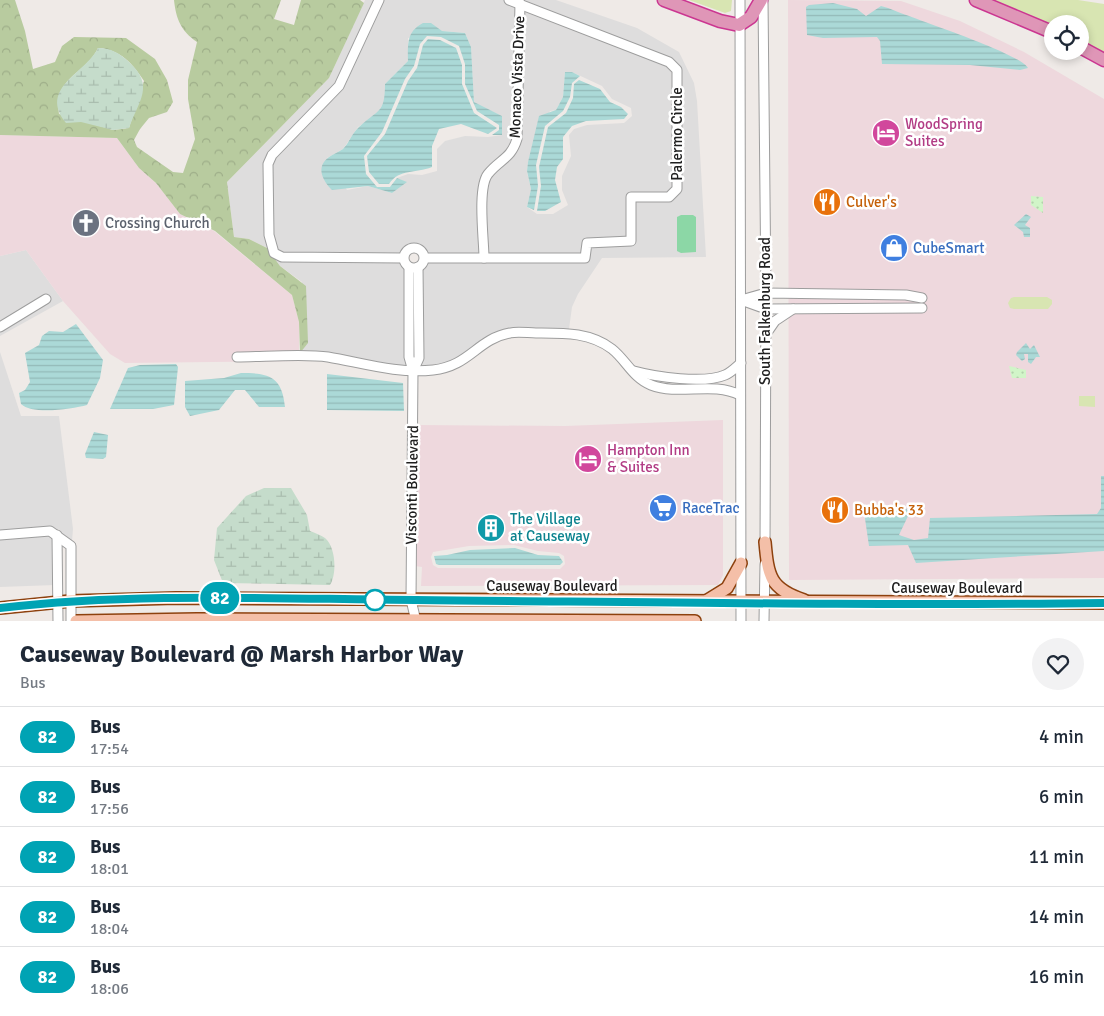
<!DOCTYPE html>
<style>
:root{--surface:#fff;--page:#f2f2f3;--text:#1f2937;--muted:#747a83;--line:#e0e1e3}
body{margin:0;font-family:Signika,sans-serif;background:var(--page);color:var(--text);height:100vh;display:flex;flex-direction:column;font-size:19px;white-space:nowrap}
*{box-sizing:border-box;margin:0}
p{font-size:16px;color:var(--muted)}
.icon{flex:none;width:28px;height:28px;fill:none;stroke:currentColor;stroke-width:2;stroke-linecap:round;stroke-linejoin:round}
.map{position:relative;height:621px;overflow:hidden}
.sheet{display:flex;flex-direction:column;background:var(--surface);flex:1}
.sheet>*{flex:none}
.badge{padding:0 10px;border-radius:16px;font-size:18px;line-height:32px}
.fabs{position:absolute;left:1044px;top:15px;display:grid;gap:10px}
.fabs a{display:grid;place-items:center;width:45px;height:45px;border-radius:50%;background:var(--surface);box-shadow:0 2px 8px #0003;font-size:25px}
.map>.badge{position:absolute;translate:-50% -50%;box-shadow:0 0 0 2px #fff}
.round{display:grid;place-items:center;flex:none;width:52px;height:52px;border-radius:26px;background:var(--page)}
.overview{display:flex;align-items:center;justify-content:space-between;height:85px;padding:0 20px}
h1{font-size:24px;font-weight:700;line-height:38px}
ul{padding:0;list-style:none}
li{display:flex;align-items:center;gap:15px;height:60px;padding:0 20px;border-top:1px solid var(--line)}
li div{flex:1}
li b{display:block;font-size:19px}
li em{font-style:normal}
li .badge{min-width:55px;font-weight:700;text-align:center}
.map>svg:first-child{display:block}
.residential{fill:#dedddd;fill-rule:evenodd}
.commercial{fill:#eed8dd;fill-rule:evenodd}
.grass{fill:#d8e5b2}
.forest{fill:url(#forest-crowns);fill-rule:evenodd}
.wetland{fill:url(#wetland-marsh)}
.park{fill:url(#park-dots)}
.pitch{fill:#8cd7a6}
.water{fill:url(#water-rules)}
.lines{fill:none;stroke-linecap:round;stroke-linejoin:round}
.minor-casing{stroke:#9d9d9d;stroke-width:11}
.major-casing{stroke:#8d410e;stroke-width:14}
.highway-casing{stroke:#cb3691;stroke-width:15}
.minor{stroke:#fff;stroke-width:9}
.major{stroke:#f4bfa8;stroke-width:11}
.highway{stroke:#df96b7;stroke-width:12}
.line-casing{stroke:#fff;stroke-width:11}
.line{stroke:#00a3b4;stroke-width:8}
.stop-dot{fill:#fff;stroke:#00a3b4;stroke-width:2.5}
.labels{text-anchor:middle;stroke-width:5;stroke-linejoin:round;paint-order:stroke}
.street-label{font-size:15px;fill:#202020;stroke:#fff}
.hotel-label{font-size:15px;fill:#b23c85;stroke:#fff;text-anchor:start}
.food-label{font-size:15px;fill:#c56008;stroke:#fff;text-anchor:start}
.worship-label{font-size:15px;fill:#5b616d;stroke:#fff;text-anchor:start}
.shop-label{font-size:15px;fill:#366cbe;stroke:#fff;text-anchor:start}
.culture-label{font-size:15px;fill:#0d838f;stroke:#fff;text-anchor:start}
</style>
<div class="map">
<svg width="1104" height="621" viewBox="0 0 1104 621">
<defs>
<pattern id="forest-crowns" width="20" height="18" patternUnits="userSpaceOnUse" patternTransform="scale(1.25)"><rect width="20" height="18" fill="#b8cb9f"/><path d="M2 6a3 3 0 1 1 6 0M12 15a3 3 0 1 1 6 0" fill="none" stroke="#9eae89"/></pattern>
<pattern id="wetland-marsh" width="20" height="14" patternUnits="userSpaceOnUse" patternTransform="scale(1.25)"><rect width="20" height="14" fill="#c5dccb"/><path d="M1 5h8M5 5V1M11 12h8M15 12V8" fill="none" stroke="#a9bcae"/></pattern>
<pattern id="park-dots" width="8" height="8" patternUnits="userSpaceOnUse" patternTransform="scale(1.25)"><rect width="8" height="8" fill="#d1f5c8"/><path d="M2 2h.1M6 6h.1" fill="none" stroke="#b3d2ac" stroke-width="1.8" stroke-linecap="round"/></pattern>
<pattern id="water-rules" width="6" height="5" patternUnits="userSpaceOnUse" patternTransform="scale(1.25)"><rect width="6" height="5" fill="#abd9d7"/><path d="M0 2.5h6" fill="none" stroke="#93bab8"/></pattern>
</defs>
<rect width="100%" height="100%" fill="#efeae7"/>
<g class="residential">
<path d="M365,0H556L637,28L679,52L694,83L697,101L706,257L602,258L578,294L572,307L569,329H509L484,338L468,353L453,362L420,366L422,270L426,265L428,258L422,246L412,243L403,248L400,257L405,269L408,366L377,364L327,352L300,353L302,282L280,266L267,248L249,239L234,237L227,182L329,78ZM442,31L465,33L471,47L474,103L502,116V135L488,137L465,136L445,141L437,149V171L422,175L408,174L397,178L406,182L392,193L368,186L347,190L327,158L343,149L358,127L376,115L385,101V84L408,61V38ZM565,72H572L602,86L612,99L631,108L632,116L624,123L587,125L574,129L569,135L571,156L562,176V190L568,205L553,214H537L527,207L531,189L527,172L528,162L534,142L550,111L556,110L563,97Z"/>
<polygon points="26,250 63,301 0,336 0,332 51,301 47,294 0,323 0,256"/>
<polygon points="0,352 21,416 59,416 73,529 72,541 65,537 60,530 50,527 0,531"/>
<polygon points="49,535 53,537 55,585 0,587 0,539"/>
</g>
<g class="commercial">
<polygon points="788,0 901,1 960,21 1024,52 1104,99 1104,578 789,580"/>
<polygon points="0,135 117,138 139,168 156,183 180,214 214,231 292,295 299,322 299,353 234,353 234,361 300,361 125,363 110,354 63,301 26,250 0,256"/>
<path d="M723,420V575L718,585L421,586L422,567L415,566L416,425L565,426ZM514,545L538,551L559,553L564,556L565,564L560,569L438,568L433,565L431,557L433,552L469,546Z"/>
</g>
<g class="grass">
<polygon points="689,0 732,0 731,11 725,13"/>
<polygon points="992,0 1078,0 1104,4 1104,54 1080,41 1080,24 1052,24 1052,26"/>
<polygon points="1014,297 1047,297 1052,300 1052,304 1048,309 1014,309 1010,308 1008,303 1011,298"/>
<polygon points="1079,396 1095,396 1095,407 1079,406"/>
</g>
<path class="forest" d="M0,0H15L25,31L33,69L55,62L62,46L74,37L126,38L155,59L167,80L173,102L167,112L149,118L140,129L134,140L137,147L173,172L183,173L195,139L188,99V80L197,42C181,31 176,19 174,0H281L274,19L294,25L301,0H360L364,3L329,78L227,182L234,237L249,239L267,248L280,266L306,286L308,343L300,353L299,322L292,295L215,231L180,214L156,183L139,168L117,138L0,135ZM98,48C120,49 133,64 144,81L129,128L113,130L59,114C53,77 85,75 98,48Z"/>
<g class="wetland">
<path d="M98,48C111,48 119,53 129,62C155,86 139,100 129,128L113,130L81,122L66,123C38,88 85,74 98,48Z"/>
<path d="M264,488H291L307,515L310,531C315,533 321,535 325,538C336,547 337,574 330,585L223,583L214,560L217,528L246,496Z"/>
</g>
<g class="park">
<polygon points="1031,196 1043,197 1043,213 1031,205"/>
<polygon points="1009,366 1026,370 1026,378 1012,378"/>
</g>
<polygon class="pitch" points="681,215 693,215 696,217 696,252 681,253 677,251 677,217"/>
<g class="water">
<path d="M833,3L857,9L866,16L881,6L888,8C911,18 1020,53 1028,68L1020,70L970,65L882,64L880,41L877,37L823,38L807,35L806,7L809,5Z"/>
<path d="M423,23H431L442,31L465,33L471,47L474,102L502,116V135H492L499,130V125L477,111L465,84V64L459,46L441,37L427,36L420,44L414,66L405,79L382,132L364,156L366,174L377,187H390L397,178L407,182L392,193L368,186L332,190C323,181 315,167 329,157C333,154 339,152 343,149C349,143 352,133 359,127C378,109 385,114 385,84L408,61C408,44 406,32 423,23Z"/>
<path d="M428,39L440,40L456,48L462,65V84L474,113L497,128L488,134L461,124L439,129L432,146V167C415,174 400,168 389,184H379L369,172L367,156L385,134L408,81L417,68L423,45Z"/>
<polygon points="565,72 572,72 580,76 572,83 570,97 563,111 545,126 536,165 538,186 534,210 527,207 531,189 527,171 528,162 539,116 556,110 563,97"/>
<polygon points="579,80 600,89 610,102 621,107 628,114 624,119 586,121 572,126 563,137 563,159 557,167 555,180 561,202 545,211 537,211 541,186 539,167 548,127 566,113 573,98 574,84"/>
<polygon points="1026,214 1031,217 1025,225 1030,228 1030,237 1024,237 1023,232 1014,225"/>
<path d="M76,324L103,360L100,378L87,405C72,409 32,415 21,404L19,393L25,390L30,382L25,353L39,345L42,336L49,331L63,332Z"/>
<polygon points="1026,343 1030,349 1034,345 1040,357 1036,357 1031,364 1028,362 1028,354 1024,354 1025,359 1022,361 1016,355 1017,352"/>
<polygon points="176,364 178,367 174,405 153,409 110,409 128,368 140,365"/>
<path d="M241,373C269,373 282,376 285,407H259L245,390H235L219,410L190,416L185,407V381L224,378Z"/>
<polygon points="327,374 403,383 404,411 327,410"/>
<polygon points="94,432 108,435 106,457 103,459 86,458 85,454"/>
<polygon points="1101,476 1104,476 1104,551 916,563 908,545 869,546 863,505 905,506 909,514 899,535 914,540 928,538 930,518 1097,514 1101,508"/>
<polygon points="515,548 538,555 559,556 563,562 560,565 439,565 436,564 434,556 447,555 470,550"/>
</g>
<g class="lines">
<defs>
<g id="minor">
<polyline points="379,0 339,86 272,155 268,164 269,235 274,253 282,257 403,258"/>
<polyline points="740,0 741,621"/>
<polyline points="763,0 766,293 765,548"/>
<circle cx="414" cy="258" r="10"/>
<polyline points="425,258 585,258 587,243 631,241 631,197 669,197 677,189 677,70 669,62 509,0"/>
<path d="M484,258C484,240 477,188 488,174C500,159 511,159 517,139L520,3"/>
<polyline points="409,267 409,357 413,371 411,600 416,621"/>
<polyline points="741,300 766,309 922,308"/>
<polyline points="741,300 766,293 906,295 922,298"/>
<polyline points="0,327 46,299"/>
<polyline points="766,334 775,321 793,309"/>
<path d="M237,357C263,357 304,353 328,357C363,363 397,374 433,370C470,366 477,339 510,333C518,331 528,333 536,333C563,333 590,332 612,349C626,360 633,378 651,385C680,396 712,381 740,395"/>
<polyline points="413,371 419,358 418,267"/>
<path d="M634,371C656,377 704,384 725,375C732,372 736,367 741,363"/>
<polyline points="0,535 50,531 71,546 71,621"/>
<polyline points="57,535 58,621"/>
<polyline points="764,621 765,564"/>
</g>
<g id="major">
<path d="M765,542C768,576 770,589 804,600"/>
<polyline points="706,601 727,588 741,563"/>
<polyline points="0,608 70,601 176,598 1104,603"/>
<polyline points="76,621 197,619 695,621"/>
</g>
<g id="highway">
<polyline points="664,0 720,21 739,25 751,17 761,0"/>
<polyline points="976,0 1052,32"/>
<polyline points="1080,47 1104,60"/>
</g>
</defs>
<use href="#minor" class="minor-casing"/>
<use href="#major" class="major-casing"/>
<use href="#highway" class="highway-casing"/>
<use href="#minor" class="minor"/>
<use href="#major" class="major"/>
<use href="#highway" class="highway"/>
</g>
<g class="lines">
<defs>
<path id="line" d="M0,608C138,592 277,599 416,600C645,602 875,606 1104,603"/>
</defs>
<use href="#line" class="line-casing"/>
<use href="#line" class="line"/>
</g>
<defs>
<symbol id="hotel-disc" viewBox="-11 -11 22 22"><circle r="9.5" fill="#d1479c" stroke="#fff"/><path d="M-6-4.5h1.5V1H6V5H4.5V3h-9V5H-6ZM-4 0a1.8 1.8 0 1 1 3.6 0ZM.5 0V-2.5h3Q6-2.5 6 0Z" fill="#fff"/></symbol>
<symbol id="restaurant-disc" viewBox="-11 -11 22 22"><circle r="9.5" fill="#e8710a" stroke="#fff"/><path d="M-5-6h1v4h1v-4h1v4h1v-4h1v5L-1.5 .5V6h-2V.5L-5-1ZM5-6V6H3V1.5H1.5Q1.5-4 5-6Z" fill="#fff"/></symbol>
<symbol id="church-disc" viewBox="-11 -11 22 22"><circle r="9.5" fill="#6b7280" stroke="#fff"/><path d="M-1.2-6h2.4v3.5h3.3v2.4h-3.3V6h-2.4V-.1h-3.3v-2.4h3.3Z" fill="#fff"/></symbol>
<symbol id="shop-disc" viewBox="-11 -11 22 22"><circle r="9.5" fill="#3f7fe0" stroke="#fff"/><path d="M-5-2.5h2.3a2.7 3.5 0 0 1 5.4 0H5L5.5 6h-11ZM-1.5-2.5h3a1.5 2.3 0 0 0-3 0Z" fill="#fff"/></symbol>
<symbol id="supermarket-disc" viewBox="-11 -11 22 22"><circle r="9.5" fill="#3f7fe0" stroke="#fff"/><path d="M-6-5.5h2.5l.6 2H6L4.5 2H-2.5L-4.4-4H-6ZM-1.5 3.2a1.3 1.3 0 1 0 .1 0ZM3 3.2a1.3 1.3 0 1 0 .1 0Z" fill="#fff"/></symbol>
<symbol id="building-disc" viewBox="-11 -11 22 22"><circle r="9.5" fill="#0f9aa8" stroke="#fff"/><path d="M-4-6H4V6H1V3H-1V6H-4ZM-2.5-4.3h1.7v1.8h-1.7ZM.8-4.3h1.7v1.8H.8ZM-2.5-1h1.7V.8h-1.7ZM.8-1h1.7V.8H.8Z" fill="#fff"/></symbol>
</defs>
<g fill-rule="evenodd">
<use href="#hotel-disc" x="870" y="117" width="32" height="32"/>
<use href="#restaurant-disc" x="811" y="186" width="32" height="32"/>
<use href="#church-disc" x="70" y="207" width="32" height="32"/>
<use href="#shop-disc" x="878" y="232" width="32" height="32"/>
<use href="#hotel-disc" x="572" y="443" width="32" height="32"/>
<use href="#supermarket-disc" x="647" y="492" width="32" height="32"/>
<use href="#restaurant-disc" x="819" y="494" width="32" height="32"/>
<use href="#building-disc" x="475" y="512" width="32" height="32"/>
</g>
<circle class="stop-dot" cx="375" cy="600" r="10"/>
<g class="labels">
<g class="street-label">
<text transform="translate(517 77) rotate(-88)" y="5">Monaco Vista Drive</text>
<text transform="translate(677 134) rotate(-90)" y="5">Palermo Circle</text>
<text transform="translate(765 311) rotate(-90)" y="5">South Falkenburg Road</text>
<text transform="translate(412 485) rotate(-89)" y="5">Visconti Boulevard</text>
<text x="552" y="591">Causeway Boulevard</text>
<text x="957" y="593">Causeway Boulevard</text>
</g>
<g class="hotel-label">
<text x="905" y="129">WoodSpring<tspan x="905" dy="17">Suites</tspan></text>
<text x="607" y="455">Hampton Inn<tspan x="607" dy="17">&amp; Suites</tspan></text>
</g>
<g class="food-label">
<text x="846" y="207">Culver's</text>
<text x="854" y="515">Bubba's 33</text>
</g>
<g class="worship-label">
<text x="105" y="228">Crossing Church</text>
</g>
<g class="shop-label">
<text x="913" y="253">CubeSmart</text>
<text x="682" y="513">RaceTrac</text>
</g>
<g class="culture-label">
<text x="510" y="524">The Village<tspan x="510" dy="17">at Causeway</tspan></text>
</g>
</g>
</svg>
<div class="fabs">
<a><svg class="icon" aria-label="locate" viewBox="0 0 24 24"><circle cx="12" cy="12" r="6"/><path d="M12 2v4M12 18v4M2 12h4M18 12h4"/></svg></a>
</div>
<b class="badge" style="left:220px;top:598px;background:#00a3b4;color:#fff">82</b>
</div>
<section class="sheet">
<div class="overview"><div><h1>Causeway Boulevard @ Marsh Harbor Way</h1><p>Bus</p></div><a class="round"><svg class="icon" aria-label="heart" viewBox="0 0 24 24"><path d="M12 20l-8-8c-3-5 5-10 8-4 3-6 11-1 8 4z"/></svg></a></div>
<ul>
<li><span class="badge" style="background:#00a3b4;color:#fff">82</span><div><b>Bus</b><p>17:54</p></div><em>4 min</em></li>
<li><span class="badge" style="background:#00a3b4;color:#fff">82</span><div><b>Bus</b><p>17:56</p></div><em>6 min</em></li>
<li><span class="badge" style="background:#00a3b4;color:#fff">82</span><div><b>Bus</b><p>18:01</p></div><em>11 min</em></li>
<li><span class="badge" style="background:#00a3b4;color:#fff">82</span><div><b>Bus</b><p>18:04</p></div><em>14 min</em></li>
<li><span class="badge" style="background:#00a3b4;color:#fff">82</span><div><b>Bus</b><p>18:06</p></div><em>16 min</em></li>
</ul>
</section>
